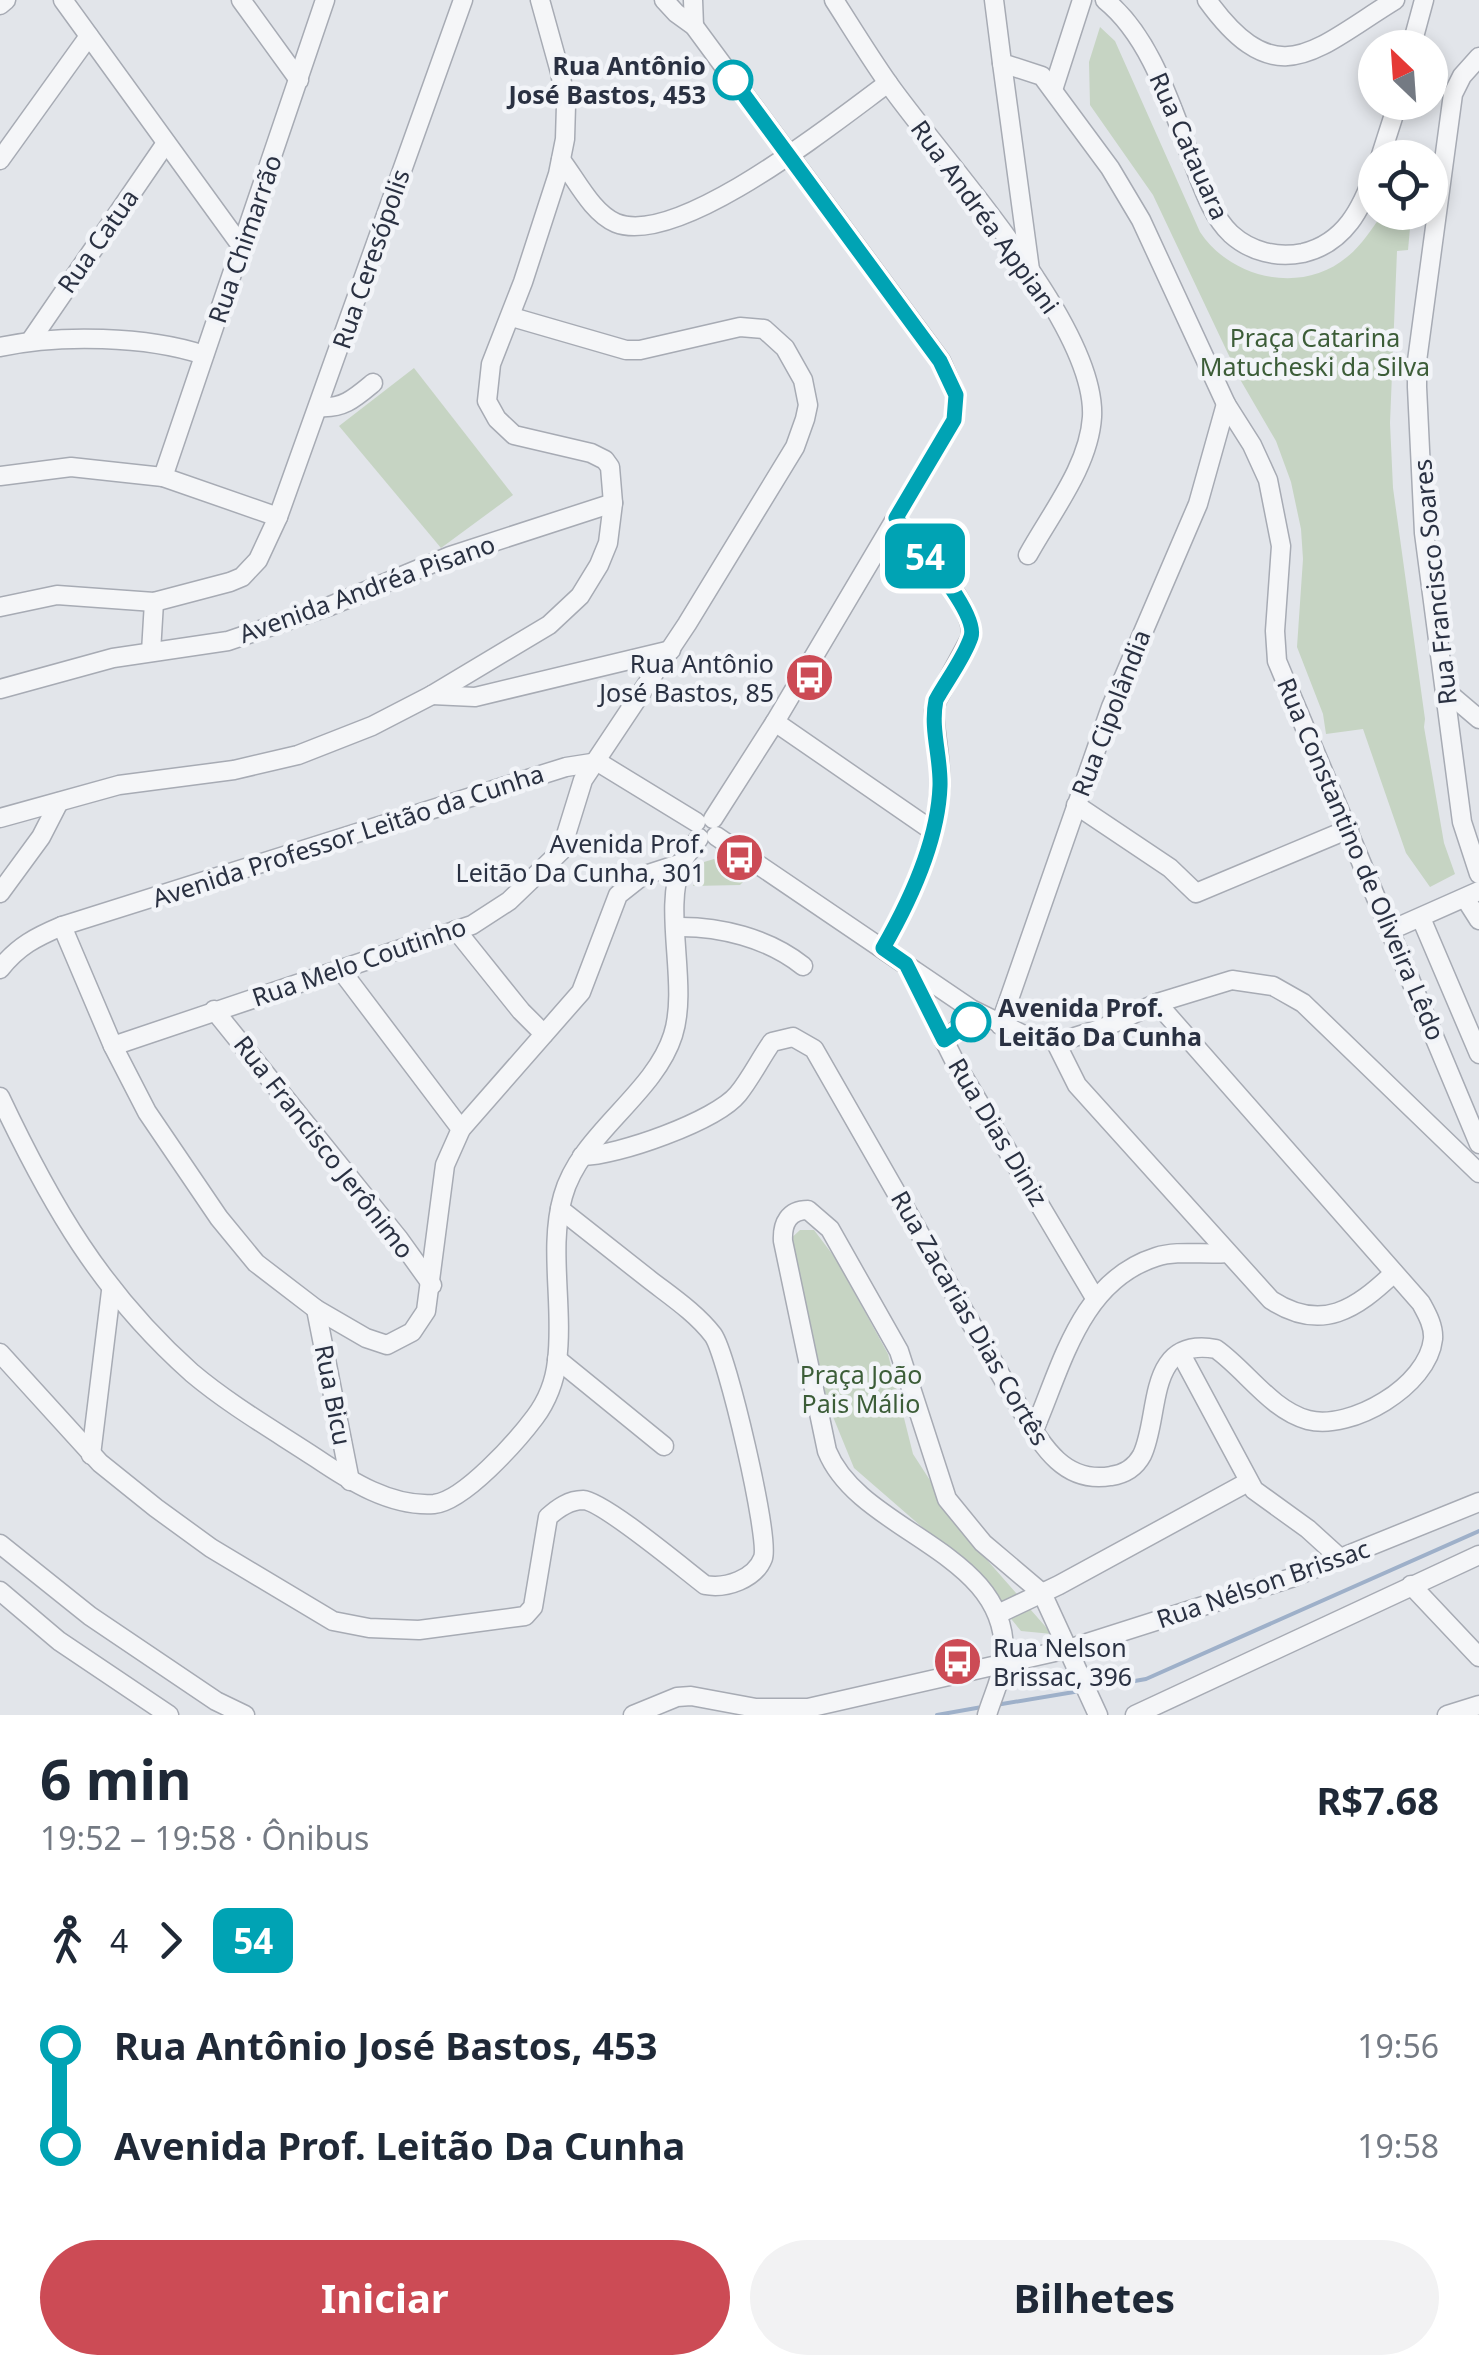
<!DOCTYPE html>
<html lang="pt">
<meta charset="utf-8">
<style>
:root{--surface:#fff;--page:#f2f2f3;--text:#1f2937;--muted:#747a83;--accent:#cc4b55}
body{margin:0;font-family:"Noto Sans",sans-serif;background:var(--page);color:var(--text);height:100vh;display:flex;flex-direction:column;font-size:38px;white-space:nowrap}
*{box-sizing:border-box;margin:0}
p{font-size:32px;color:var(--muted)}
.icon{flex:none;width:55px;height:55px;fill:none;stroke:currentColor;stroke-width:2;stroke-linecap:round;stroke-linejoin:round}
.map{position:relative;height:1715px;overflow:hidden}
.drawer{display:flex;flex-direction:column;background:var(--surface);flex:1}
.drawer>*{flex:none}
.badge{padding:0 20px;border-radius:15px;font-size:35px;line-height:65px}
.needle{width:65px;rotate:335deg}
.fabs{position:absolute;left:1358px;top:30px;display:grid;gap:20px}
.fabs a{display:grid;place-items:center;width:90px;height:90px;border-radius:50%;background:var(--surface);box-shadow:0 5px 15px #0003;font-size:50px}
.map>.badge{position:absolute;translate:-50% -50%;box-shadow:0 0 0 5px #fff}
.legs{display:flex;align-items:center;gap:15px;height:110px;padding:0 40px;font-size:32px}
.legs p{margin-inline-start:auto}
.summary{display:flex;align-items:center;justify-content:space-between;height:170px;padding:0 40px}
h1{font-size:55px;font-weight:700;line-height:75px}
.cta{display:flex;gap:20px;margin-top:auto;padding:20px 40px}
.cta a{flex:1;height:115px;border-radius:60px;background:var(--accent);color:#fff;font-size:40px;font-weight:700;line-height:115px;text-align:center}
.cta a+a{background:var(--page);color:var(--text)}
ul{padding:0 40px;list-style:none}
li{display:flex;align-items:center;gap:35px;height:100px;font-size:38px}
li i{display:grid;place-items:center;width:15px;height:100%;margin:0 12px;background:currentColor}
li i::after{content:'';width:25px;height:25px;margin:-12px;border:8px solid;border-radius:50%;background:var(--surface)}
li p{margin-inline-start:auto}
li:first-child i{background:linear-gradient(#0000 50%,currentColor 0)}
li:last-child i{background:linear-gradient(currentColor 50%,#0000 0)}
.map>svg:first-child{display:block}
.green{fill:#c6d4c3}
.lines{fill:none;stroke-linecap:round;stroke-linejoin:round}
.stream{stroke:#9eb0c9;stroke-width:4}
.minor-casing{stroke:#a7abb4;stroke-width:21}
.minor{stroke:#f5f6f8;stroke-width:18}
.line-1-casing{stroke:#fff;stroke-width:22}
.line-1{stroke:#00a3b4;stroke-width:15}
.stop-1-dot{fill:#fff;stroke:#00a3b4;stroke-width:5}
.labels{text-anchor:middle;stroke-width:9;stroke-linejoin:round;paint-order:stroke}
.stop-label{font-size:25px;font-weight:bold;fill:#2a3142;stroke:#f2f4f8;text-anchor:end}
.street-label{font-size:25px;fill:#2a3142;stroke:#f2f4f8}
.park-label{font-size:25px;fill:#3c5d38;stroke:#f2f4f8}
.poi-label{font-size:25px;fill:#2a3142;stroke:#f2f4f8;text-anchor:end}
</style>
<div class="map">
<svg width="1479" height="1715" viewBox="0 0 1479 1715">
<rect width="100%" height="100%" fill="#e2e5ea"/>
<g class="green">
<path d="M1100,27L1115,41L1200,232C1231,279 1302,295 1347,257C1361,246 1372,229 1382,214L1404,219L1411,217L1408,250L1397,251L1390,423L1393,488L1425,719L1424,727L1444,843L1455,874L1430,887L1406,853L1363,729L1326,734L1323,714L1297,647L1303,559L1301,529L1291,482L1276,441L1241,381L1153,195L1090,105L1089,62Z"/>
<polygon points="414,368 513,495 441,548 339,426"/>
<polygon points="714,859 746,879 740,885 693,886 704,862"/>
<polygon points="800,1230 814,1230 836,1259 888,1354 913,1454 966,1536 1052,1634 1021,1631 984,1586 945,1547 854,1468 829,1407 786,1243"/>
</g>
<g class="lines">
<g class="stream">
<polyline points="1095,1688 1146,1679 1479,1531"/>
<polyline points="996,1705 1080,1691"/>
<polyline points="937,1715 982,1707"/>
</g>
<defs>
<g id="minor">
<polyline points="63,0 242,247"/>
<polyline points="241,0 299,80"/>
<polyline points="664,0 676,13 694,26 941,361 956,395 954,420 775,722 713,819"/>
<polyline points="693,0 694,26"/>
<path d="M834,0C852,28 869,56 888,83C942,160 1097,325 1092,417C1089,466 1051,513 1028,555"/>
<polyline points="994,0 1002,63 1042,76 1110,168 1141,220 1226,404 1252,445 1268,480 1281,546 1275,631 1277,661 1479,1144"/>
<path d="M1105,0C1151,37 1171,106 1192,160C1202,185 1211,215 1231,234C1251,252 1277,258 1303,253C1345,243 1362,208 1375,171"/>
<path d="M1207,0C1277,97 1315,49 1395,0"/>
<polyline points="0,5 6,0"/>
<polyline points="1411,48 1424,0"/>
<polyline points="1479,57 1462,76 1453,94 1417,361 1417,387 1424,533 1462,822 1479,874"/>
<polyline points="1002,63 1030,270"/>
<polyline points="1053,90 1082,0"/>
<polyline points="1380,158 1398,102"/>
<polyline points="0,160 89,36"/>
<path d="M561,160C576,179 592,213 616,223C679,248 836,121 888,83"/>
<polyline points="31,340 166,143"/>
<path d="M0,347C59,334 147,336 204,355"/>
<path d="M319,407C343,409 355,398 373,383"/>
<polyline points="0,476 71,467 163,477 278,517"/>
<polyline points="163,477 325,0"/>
<polyline points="0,607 57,595 154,602 230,582 242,577 258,560 278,517 463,0"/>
<polyline points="151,652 154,602"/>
<polyline points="0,689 113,658 228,641 330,606 450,556 613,503"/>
<polyline points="1446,691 1479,719"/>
<polyline points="432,695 475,697 671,650"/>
<polyline points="775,722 933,831"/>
<polyline points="1076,805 1170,868 1196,893 1349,829"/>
<polyline points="0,818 119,785 234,770 298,755 372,726 432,695 549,625 580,596 599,565 608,543 613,503 610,467 605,460 591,453 514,435 497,419 487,401 491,364 523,282 558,174 565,139 566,105 560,72 540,0"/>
<polyline points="716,836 971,1009 1032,1039 1065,1040 1103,1028 1157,1003 1232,980 1273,986 1303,1003 1479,1173"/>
<polyline points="0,893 41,837 59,802"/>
<polyline points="1465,898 1479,920"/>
<polyline points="1421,918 1479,1054"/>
<polyline points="62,926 113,1046 147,1112 219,1218 256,1263 316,1309 366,1338 387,1345 412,1332 426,1311 445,1165 461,1129 581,992 618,895 642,876 682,863"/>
<path d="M676,927C719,926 768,938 803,966"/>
<polyline points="456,930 521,1011 544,1034"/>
<polyline points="1391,930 1479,891"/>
<path d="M883,948C910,901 937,843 940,788C942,763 935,737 934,711L937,700L971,637C975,604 917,545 896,518"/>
<polyline points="906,964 956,1064 1095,1298"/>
<path d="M0,969C18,946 36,937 62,926L566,767L598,762L696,822"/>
<polyline points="340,969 461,1129"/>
<polyline points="214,1010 399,1239 432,1285"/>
<polyline points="1000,1025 1111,707 1198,504 1226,404"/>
<polyline points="944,1041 961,1026 986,1017"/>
<path d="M1055,1041L1077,1085L1271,1300C1322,1333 1356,1309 1394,1273"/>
<polyline points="113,1046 472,925 509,901 561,851 583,780 687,624 795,447 805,419 808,405 803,380 785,348 764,329 740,327 640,350 626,350 512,317"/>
<path d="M0,1097C51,1205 101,1292 192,1373C230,1405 275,1431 316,1458C350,1481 391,1507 434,1504C464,1501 517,1441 535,1417C547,1401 555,1380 557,1361C564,1307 548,1248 563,1196C580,1134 654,1095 673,1035C689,985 662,910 682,863C686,854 694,846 699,838"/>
<path d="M582,1156C617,1156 716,1121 738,1094C751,1078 760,1059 772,1042L793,1037L814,1049L1015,1400C1038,1437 1059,1485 1111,1476C1125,1474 1135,1468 1142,1455C1161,1416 1145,1336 1216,1349C1246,1370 1271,1410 1308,1420C1351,1431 1428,1386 1433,1339C1434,1326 1427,1314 1421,1303L1157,1003"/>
<polyline points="316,1309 350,1481"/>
<path d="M0,1353L100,1463L156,1508L211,1548L333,1621L369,1628L419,1630L525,1616L533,1607L548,1517C558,1508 569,1500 583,1500C603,1501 684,1569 705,1585C726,1589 755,1579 763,1558C770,1538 727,1354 713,1335C696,1313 672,1297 650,1280C620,1256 590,1233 560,1209"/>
<polyline points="1181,1354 1254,1490 1308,1529 1341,1559"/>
<polyline points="557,1359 664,1446"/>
<path d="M1034,1430C1062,1366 1080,1281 1156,1257C1177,1250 1204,1255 1227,1253"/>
<polyline points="91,1455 111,1291"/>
<polyline points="0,1544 90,1616 216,1701 245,1715"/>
<polyline points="1411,1585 1479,1657"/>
<polyline points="0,1591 59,1641 169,1715"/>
<polyline points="998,1614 1059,1585 1248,1482"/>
<polyline points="633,1715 677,1697 691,1696 756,1708 808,1708 1068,1649 1291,1578 1479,1502"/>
<path d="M987,1715C992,1698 1001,1680 1003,1663C1017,1552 861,1535 827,1451L783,1241C782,1223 789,1210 808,1210L830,1229L899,1351L947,1499L983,1543L1042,1593L1098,1715"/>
<polyline points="1135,1715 1479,1555"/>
<polyline points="1447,1715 1479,1705"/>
</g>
</defs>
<use href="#minor" class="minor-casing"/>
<use href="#minor" class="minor"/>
</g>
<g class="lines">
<defs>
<path id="line-1" d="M733,80L940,361L956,395L954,420L896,518C913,540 979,612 971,637C964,658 947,680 936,700C930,729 941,757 940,786C938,842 910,901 883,948L906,964L944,1040L971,1022"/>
</defs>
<use href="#line-1" class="line-1-casing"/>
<use href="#line-1" class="line-1"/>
</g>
<defs>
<symbol id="bus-disc" viewBox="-11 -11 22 22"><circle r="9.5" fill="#cc4b55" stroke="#f2f4f8"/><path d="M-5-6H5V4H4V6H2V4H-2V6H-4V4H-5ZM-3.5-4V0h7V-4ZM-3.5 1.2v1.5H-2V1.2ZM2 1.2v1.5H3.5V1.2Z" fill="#fff"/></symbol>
</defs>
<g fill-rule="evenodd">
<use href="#bus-disc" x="782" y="650" width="55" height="55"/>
<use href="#bus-disc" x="712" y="830" width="55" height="55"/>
<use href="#bus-disc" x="930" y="1634" width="55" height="55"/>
</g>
<g class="stop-1-dot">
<circle cx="733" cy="80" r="18"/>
<circle cx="971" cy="1022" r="18"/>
</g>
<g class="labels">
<g class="stop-label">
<text x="706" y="75">Rua Antônio<tspan x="706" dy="29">José Bastos, 453</tspan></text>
<text x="998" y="1017" text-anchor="start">Avenida Prof.<tspan x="998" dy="29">Leitão Da Cunha</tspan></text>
</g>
<g class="street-label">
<text transform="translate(1189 146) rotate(66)" y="9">Rua Catauara</text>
<text transform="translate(985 217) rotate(54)" y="9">Rua Andréa Appiani</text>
<text transform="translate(245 239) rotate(-71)" y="9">Rua Chimarrão</text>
<text transform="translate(98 241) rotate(-55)" y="9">Rua Catua</text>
<text transform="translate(371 259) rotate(-71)" y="9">Rua Ceresópolis</text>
<text transform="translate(1435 582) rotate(-96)" y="9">Rua Francisco Soares</text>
<text transform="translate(367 589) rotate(-20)" y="9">Avenida Andréa Pisano</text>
<text transform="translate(1111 713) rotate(-69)" y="9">Rua Cipolândia</text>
<text transform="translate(348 836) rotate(-18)" y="9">Avenida Professor Leitão da Cunha</text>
<text transform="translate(1361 859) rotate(67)" y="9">Rua Constantino de Oliveira Lêdo</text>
<text transform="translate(359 962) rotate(-19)" y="9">Rua Melo Coutinho</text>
<text transform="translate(998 1132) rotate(59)" y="9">Rua Dias Diniz</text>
<text transform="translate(324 1147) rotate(52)" y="9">Rua Francisco Jerônimo</text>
<text transform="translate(970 1318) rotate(60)" y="9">Rua Zacarias Dias Cortês</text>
<text transform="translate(333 1395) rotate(79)" y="9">Rua Bicu</text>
<text transform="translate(1263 1584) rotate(-19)" y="9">Rua Nélson Brissac</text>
</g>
<g class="park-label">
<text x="1315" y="347">Praça Catarina<tspan x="1315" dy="29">Matucheski da Silva</tspan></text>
<text x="861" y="1384">Praça João<tspan x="861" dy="29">Pais Málio</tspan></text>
</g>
<g class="poi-label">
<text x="774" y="673">Rua Antônio<tspan x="774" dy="29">José Bastos, 85</tspan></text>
<text x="705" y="853">Avenida Prof.<tspan x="705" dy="29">Leitão Da Cunha, 301</tspan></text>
<text x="993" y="1657" text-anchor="start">Rua Nelson<tspan x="993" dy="29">Brissac, 396</tspan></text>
</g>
</g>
</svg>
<div class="fabs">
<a><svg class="needle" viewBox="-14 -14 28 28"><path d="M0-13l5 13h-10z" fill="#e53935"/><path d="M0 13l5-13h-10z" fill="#747a83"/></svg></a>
<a><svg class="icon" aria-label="locate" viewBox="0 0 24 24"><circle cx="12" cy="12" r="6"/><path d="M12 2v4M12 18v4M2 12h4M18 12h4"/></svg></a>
</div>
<b class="badge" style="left:925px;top:556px;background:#00a3b4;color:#fff">54</b>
</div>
<section class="drawer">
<div class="summary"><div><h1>6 min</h1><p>19:52 – 19:58 · Ônibus</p></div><b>R$7.68</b></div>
<div class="legs"><svg class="icon" aria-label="walk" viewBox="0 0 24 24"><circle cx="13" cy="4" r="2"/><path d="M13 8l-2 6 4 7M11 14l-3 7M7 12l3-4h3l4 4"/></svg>4<svg class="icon" aria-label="forward" viewBox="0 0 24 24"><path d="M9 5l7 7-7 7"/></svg><b class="badge" style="background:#00a3b4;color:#fff">54</b></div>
<ul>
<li><i style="color:#00a3b4"></i><b>Rua Antônio José Bastos, 453</b><p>19:56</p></li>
<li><i style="color:#00a3b4"></i><b>Avenida Prof. Leitão Da Cunha</b><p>19:58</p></li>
</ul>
<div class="cta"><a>Iniciar</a><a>Bilhetes</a></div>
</section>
